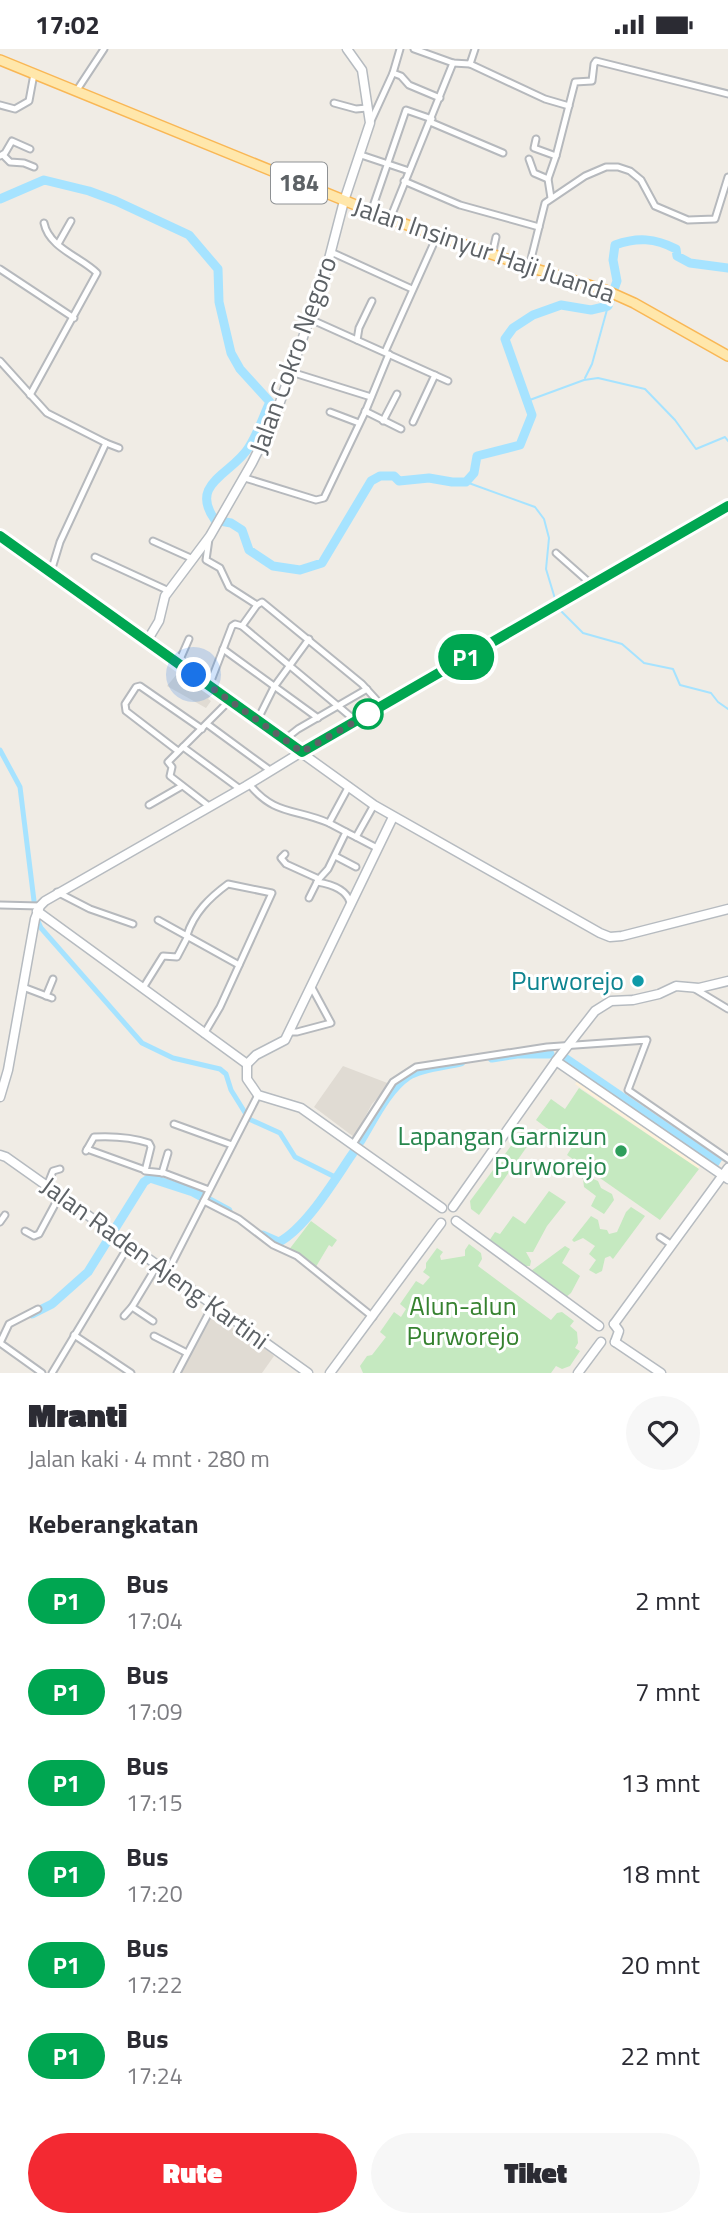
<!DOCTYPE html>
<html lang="id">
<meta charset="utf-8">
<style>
:root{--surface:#fff;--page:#f7f7f7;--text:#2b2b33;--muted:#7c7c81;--accent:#f32932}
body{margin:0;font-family:"Titillium Web",sans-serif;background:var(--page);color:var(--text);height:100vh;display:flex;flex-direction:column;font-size:26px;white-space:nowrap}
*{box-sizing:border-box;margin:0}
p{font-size:23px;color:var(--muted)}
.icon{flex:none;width:38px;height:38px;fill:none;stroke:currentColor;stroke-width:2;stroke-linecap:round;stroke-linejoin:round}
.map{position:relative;height:1324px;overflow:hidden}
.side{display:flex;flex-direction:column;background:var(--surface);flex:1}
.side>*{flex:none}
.badge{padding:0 14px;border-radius:23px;font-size:24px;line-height:46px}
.you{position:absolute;width:35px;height:35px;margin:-18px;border:5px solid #fff;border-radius:50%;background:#1a73e8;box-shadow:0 0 0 10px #1a73e833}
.map>.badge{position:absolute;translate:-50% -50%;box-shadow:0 0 0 4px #fff}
h2{padding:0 28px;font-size:26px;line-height:63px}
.round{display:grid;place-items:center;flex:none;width:74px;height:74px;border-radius:37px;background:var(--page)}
.head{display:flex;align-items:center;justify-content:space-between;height:119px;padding:0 28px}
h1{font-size:33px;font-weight:800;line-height:52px}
.action{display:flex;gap:14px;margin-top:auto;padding:14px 28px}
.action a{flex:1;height:80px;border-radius:42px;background:var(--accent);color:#fff;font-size:28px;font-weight:800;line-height:80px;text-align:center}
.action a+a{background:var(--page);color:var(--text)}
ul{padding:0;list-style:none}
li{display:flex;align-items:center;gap:21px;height:91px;padding:0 28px}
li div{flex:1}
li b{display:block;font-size:26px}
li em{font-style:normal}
li .badge{min-width:77px;font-weight:700;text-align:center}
.status{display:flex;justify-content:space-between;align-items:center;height:49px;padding:0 35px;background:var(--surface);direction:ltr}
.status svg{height:19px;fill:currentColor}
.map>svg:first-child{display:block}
.commercial{fill:#fff2db}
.education{fill:#e0dbd3}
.green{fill:#c5e9c0}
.water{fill:#a6e3ff}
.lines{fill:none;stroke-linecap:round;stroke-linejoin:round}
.stream{stroke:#a6e3ff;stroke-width:2}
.canal{stroke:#a6e3ff;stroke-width:5}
.river{stroke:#a6e3ff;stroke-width:9}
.street-casing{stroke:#b6b9bd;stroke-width:9}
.secondary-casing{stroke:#b6bbc0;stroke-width:11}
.primary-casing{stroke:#f9b755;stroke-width:12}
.street{stroke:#fff;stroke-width:5}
.secondary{stroke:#fff;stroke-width:8}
.primary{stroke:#ffe7ab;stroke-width:9}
.line-casing{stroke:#fff;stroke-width:16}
.line{stroke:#00a651;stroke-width:10}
.walk{stroke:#5d6266;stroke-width:7;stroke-dasharray:0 12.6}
.stop-dot{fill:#fff;stroke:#00a651;stroke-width:3.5}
.culture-dot{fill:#0f9aa8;stroke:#fff;stroke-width:2.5}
.leisure-dot{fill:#2e9e5b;stroke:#fff;stroke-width:2.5}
.labels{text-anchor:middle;stroke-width:6;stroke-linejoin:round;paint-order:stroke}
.shield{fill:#fff;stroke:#8e9194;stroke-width:2}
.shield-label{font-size:24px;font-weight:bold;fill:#5d6266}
.street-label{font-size:26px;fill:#5d6266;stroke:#fff}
.culture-label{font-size:26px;fill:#0d838f;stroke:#fff;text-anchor:end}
.leisure-label{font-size:26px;fill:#27864d;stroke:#fff;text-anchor:end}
.park-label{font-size:26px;fill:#368230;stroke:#fff}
</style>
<div class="status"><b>17:02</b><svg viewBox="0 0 49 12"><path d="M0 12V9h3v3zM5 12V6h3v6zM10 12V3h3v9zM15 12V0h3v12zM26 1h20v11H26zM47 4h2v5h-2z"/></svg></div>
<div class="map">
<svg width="728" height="1324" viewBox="0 0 728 1324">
<rect width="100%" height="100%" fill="#f0ece5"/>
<polygon class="commercial" points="579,1030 702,1114 698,1120 575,1035"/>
<g class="education">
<polygon points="182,619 212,645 208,650 211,652 206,659 167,637"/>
<polygon points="343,1017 390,1035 372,1055 354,1088 314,1058"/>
<polygon points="209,1265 268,1300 274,1307 262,1324 173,1324"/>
</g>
<g class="green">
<polygon points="579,1039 699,1120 660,1171 567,1106 572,1098 536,1071 551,1050 565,1060"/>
<polygon points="522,1082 533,1089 479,1166 471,1160 470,1152"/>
<path d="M569,1115C580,1120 587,1128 598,1132L601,1139L612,1145L614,1151L604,1165L591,1157L596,1147L584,1138L583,1130L573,1122L567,1126L563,1124Z"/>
<polygon points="549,1142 566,1153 547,1177 533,1203 526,1203 531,1212 530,1217 524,1217 489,1192 495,1183 500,1185 513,1167 525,1175"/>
<polygon points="631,1158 645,1167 613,1210 610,1207 605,1209 602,1222 596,1225 589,1221 596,1211 589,1205 595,1197 583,1189 574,1193 572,1191 591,1167 598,1171 600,1180 607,1181 609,1185 617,1183 626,1163"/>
<polygon points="311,1172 337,1191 332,1198 329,1196 314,1221 288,1202"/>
<polygon points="469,1195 481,1204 482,1210 478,1217 551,1271 557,1264 562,1263 574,1272 570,1277 577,1283 578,1294 575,1299 580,1302 570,1317 562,1320 556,1317 551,1324 363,1324 360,1317 367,1307 372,1306 386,1288 380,1283 394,1263 401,1268 406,1260 400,1255 416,1232 423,1236 430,1228 423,1223 426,1219 426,1214 437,1199 443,1203 440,1207 441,1211 465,1207 465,1201"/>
<polygon points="565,1197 570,1200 562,1214 580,1227 571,1244 566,1248 531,1222"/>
</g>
<polygon class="water" points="567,1005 722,1111 717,1119 562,1012"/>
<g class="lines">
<g class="stream">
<polyline points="585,329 592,315 608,257"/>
<polyline points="527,352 584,331 598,329 645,340 675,371 696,400 725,388 728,392"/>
<polyline points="466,433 535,458 544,470 549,489 546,520 556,553"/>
<polyline points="557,558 583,584 622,595 644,614 673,620 680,636 711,644 718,653 728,660"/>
</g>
<g class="canal">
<polyline points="0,701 20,738 35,860"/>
<polyline points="37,870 41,879 142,994 173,1009 220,1020 226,1025 231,1041 249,1070 280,1084 295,1108 335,1128"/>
</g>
<g class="river">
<path d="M0,150L44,131L89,142L116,152L189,186L218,220L219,253L231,304L240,320L270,353C263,368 258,384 249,398C233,425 188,434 215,471L231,474L242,481L249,501L273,517L300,521L322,514L371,432L380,427H394L399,432L429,429L452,433H466L474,424L477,407L520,396L532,366L505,290L513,279L533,266L561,256L591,261L608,257L617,232L613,211L615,196C637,188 655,189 676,200L677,207L690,214L728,219"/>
<polyline points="492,1009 517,1005 550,1005"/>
<path d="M360,1093C373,1072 387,1041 408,1027C423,1018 445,1017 461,1013"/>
<path d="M263,1186L279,1193C307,1178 335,1130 353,1104"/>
<polyline points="32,1265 52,1255 88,1223 144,1133 150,1129 193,1143 228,1162"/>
</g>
<defs>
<g id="street">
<polyline points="414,0 453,14 470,15 545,50 569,57"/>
<polyline points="470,15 475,0"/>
<polyline points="393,24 401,27 409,36 440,49"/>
<polyline points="77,41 104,0"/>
<polyline points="334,54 356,60 367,59"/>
<polyline points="0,56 15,60 29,52 34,25"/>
<polyline points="371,72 393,24 400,0"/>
<polyline points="430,73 503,104"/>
<polyline points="536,90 534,99 556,107 548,130 551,149"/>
<polyline points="3,106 10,113 24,114 34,118"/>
<polyline points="361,106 409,122"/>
<polyline points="0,107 5,104 12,92 30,100"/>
<polyline points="556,107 575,33 592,32 594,15 596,12 728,45"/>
<polyline points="529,110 534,124 548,130"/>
<polyline points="404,132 460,156 539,178"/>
<polyline points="371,163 406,61 432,70"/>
<polyline points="390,170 453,14"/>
<polyline points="58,195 71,172"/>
<polyline points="331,203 412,240"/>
<polyline points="492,206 496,188"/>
<polyline points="529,218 545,154 585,127 606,118 618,118 630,122 641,131 655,157 688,171 715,170 728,128"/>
<polyline points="0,220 74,269"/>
<polyline points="310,270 448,332"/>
<polyline points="357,291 359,279 372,252"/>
<polyline points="385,303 437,187"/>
<polyline points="0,312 47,364 106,394 60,493 53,516"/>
<polyline points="291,323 371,348"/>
<path d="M30,346L97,224C81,208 49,199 44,174"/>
<polyline points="365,362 401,380"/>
<polyline points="330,363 359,374"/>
<polyline points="383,372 397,345"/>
<polyline points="413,373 435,326"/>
<polyline points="106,394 119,399"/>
<polyline points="245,429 316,451 324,449 366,361 389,305"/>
<polyline points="209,490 206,511 220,519 229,538 257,556"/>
<polyline points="153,492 193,510"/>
<polyline points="556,504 591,535"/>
<polyline points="95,508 169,542"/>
<polyline points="242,577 356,672"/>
<polyline points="223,600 318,669"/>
<polyline points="178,615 189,590"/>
<polyline points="209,637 232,577 235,575 242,577 257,556 262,553 362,635 382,657"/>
<polyline points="257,672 274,638 309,590"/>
<polyline points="207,675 271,722"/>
<polyline points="284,691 298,680 367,640"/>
<polyline points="183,698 240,740"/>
<polyline points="178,702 126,662 125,655 136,638 140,637 202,680"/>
<path d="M249,735C275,767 295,759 329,774"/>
<polyline points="149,756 182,737"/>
<polyline points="210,758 170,727 172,718 168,713 230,651"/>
<polyline points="346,783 356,788 374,756"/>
<polyline points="356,788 377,799"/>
<polyline points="285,805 281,809 286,815 319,830"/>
<polyline points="335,807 356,818"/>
<path d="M317,833C330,835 346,840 350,853"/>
<polyline points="57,843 90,860 133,875"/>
<polyline points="309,849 318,831 328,820 346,783 329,774 349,737"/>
<polyline points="0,856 40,857"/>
<polyline points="158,871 239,916"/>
<path d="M187,886C194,864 209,849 228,835L272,844L220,958L204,985"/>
<polyline points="23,938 52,949"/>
<polyline points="143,939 163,907 177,908 188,887"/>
<polyline points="695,940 728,960"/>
<polyline points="46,947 53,930"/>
<polyline points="289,983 297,983 331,974 311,937"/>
<polyline points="174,1075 232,1096"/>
<polyline points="353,1095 393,1033 416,1018 547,998 647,991 628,1041 728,1110"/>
<polyline points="87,1100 145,1121"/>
<path d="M86,1102L94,1088C113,1087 131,1088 149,1094L151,1098L145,1122L164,1124L209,1141"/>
<polyline points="162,1124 168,1104"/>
<polyline points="47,1137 53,1122 60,1120"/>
<polyline points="204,1152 239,1170 273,1196 297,1207 373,1268"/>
<polyline points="0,1173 5,1166"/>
<polyline points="25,1182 34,1187 39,1185 60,1146"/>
<polyline points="660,1188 672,1196"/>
<polyline points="168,1222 258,1046"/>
<polyline points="124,1267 132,1258"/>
<polyline points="153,1272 132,1258 158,1215"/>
<polyline points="74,1286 131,1324"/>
<polyline points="154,1287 187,1304"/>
<polyline points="0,1294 9,1275 38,1260"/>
<polyline points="0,1294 42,1324"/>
<polyline points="52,1324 129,1196"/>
<polyline points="177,1324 213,1256"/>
</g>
<g id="secondary">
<polyline points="0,487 374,756 600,884 610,888 622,887 728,860"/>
<polyline points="147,592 159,572 165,547 210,487 252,414 274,370 324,229 344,152 370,74 362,21 347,0"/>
<polyline points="37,862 247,1015"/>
<polyline points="556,1012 728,1130"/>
<polyline points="247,1015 256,1006 285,991 393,768"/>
<polyline points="247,1015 247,1030 258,1046 301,1059 442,1159"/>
<polyline points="0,1048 8,1021 35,870 40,857 45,852 246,737 313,696 728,457"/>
<polyline points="0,1106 6,1108 47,1137 308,1324"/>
<polyline points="453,1158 556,1012 595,962 611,952 633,951 659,945 676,937 699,939 728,932"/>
<polyline points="456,1172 599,1277"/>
<polyline points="614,1275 728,1119"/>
<polyline points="614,1275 619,1282 615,1293"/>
<polyline points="615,1293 661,1324"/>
<polyline points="330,1324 441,1174"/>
<polyline points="578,1324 601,1293"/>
</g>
<polyline id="primary" points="0,11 390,170 529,218 605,241 634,254 728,307"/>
</defs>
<use href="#street" class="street-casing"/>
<use href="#secondary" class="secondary-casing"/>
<use href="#primary" class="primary-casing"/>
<use href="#street" class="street"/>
<use href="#secondary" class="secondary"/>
<use href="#primary" class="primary"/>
</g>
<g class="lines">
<defs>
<polyline id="line" points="0,487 302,703 728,457"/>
</defs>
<use href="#line" class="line-casing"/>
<use href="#line" class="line"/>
<polyline class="walk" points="194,626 302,703 368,665"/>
</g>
<circle class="stop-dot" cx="368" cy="665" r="14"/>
<circle class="culture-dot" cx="638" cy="932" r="7"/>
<circle class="leisure-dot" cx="621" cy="1102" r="7"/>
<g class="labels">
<rect class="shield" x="271" y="113.5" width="56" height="41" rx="5"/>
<g class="shield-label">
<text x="299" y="142">184</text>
</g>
<g class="street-label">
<text transform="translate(484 201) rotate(19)" y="9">Jalan Insinyur Haji Juanda</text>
<text transform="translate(293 306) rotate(-70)" y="9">Jalan Cokro Negoro</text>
<text transform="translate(155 1214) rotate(36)" y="9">Jalan Raden Ajeng Kartini</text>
</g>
<g class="culture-label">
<text x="624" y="941">Purworejo</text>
</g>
<g class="leisure-label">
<text x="607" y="1096">Lapangan Garnizun<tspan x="607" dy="30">Purworejo</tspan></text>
</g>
<g class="park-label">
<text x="463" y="1266">Alun-alun<tspan x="463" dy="30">Purworejo</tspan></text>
</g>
</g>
</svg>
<div class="you" style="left:194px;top:626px"></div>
<b class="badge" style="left:466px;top:608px;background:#00a651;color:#fff">P1</b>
</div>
<section class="side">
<div class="head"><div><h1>Mranti</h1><p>Jalan kaki · 4 mnt · 280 m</p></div><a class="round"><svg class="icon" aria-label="heart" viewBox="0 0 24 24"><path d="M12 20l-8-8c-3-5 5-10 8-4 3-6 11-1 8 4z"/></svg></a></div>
<h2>Keberangkatan</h2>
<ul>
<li><span class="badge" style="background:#00a651;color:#fff">P1</span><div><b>Bus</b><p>17:04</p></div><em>2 mnt</em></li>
<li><span class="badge" style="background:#00a651;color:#fff">P1</span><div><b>Bus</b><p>17:09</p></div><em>7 mnt</em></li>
<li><span class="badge" style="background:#00a651;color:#fff">P1</span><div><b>Bus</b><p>17:15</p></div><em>13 mnt</em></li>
<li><span class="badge" style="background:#00a651;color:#fff">P1</span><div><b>Bus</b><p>17:20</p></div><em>18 mnt</em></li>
<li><span class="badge" style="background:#00a651;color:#fff">P1</span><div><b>Bus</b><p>17:22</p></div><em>20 mnt</em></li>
<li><span class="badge" style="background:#00a651;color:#fff">P1</span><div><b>Bus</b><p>17:24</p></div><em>22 mnt</em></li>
</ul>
<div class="action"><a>Rute</a><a>Tiket</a></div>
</section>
